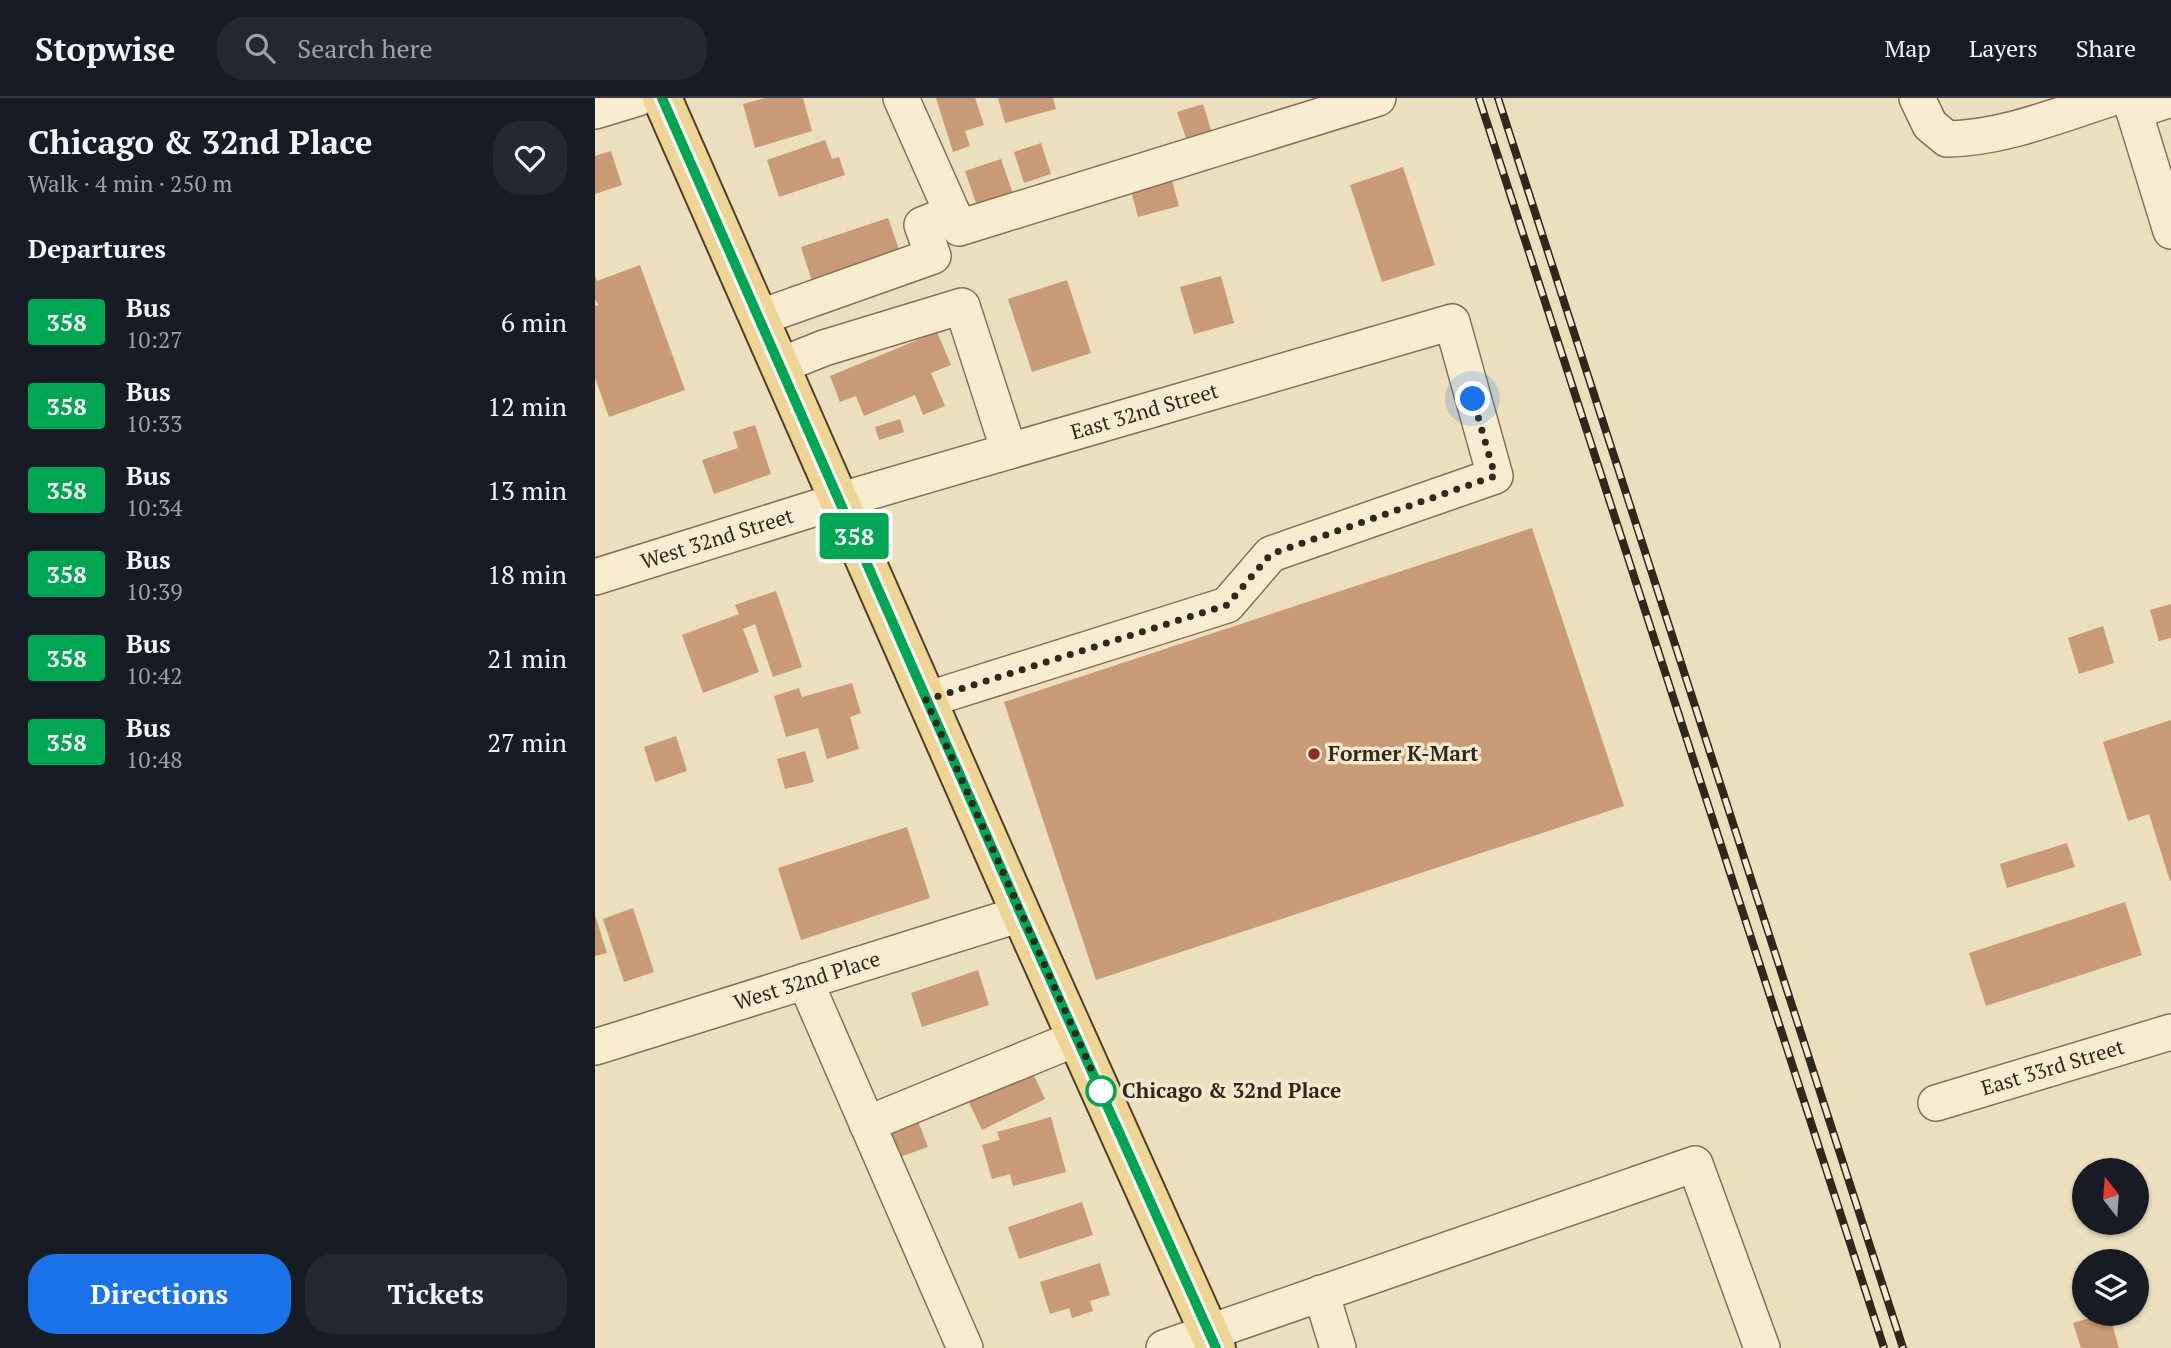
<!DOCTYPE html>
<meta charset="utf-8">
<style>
:root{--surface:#171b24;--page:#242831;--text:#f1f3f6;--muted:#9ea1a6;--line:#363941;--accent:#1a73e8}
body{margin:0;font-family:"PT Serif",serif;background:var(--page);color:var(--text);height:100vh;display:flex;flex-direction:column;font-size:26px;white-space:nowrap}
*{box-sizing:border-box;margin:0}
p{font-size:23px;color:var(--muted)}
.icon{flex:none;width:38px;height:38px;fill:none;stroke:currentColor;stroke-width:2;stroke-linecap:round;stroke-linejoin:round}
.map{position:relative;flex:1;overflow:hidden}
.side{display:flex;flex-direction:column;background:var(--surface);width:595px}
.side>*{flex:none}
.badge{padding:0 14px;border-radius:5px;font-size:24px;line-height:46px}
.needle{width:46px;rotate:343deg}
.tools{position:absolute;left:1477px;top:1060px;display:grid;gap:14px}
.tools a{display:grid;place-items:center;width:77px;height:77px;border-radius:50%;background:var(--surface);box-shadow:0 2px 5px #0004;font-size:35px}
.you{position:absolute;width:35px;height:35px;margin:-18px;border:5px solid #fff;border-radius:50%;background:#1a73e8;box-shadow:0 0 0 10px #1a73e833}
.map>.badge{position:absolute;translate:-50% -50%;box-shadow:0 0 0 4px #fff}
h2{padding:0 28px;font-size:26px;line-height:63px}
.round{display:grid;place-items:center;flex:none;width:74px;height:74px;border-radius:28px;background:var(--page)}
.overview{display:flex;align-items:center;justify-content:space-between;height:119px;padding:0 28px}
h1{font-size:33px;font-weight:800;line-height:52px}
.cta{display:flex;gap:14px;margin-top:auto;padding:14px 28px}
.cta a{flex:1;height:80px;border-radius:28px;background:var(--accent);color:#fff;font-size:28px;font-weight:800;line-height:80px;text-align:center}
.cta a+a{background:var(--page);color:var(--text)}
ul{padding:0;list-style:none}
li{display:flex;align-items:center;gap:21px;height:84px;padding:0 28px}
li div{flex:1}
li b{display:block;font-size:26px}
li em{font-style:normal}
li .badge{min-width:77px;font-weight:700;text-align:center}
header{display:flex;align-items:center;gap:42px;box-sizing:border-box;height:98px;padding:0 35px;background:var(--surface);border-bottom:2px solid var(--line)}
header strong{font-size:33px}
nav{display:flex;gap:38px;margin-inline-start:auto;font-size:24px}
.search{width:490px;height:63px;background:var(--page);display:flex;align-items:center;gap:18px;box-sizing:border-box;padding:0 24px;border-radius:28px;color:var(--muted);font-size:26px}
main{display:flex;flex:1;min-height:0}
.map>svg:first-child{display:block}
.building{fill:#c89a75}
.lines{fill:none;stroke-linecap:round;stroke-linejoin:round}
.minor-casing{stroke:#827058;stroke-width:38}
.major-casing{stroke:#503e2c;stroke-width:42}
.minor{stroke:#f7ecd0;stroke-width:35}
.major{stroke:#eed596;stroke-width:38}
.rail-casing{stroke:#32271c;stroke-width:8}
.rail{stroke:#f3e9cd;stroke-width:5;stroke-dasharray:16;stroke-linecap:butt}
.line-casing{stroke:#fff;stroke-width:16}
.line{stroke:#00a651;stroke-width:10}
.walk{stroke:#32271c;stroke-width:7;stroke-dasharray:0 12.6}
.poi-dot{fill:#8e2d2b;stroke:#f3e9cd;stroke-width:2.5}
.stop-dot{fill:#fff;stroke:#00a651;stroke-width:3.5}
.labels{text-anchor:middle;stroke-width:7;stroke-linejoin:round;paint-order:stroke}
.street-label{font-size:21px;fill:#32271c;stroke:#f3e9cd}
.poi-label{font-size:21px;font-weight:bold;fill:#32271c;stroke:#f3e9cd;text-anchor:start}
.stop-label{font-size:21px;font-weight:bold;fill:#32271c;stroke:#f3e9cd;text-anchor:start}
</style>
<header>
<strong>Stopwise</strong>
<div class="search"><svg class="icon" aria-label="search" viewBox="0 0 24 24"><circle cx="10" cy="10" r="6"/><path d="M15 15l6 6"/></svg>Search here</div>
<nav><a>Map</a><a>Layers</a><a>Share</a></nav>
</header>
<main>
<section class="side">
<div class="overview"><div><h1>Chicago &amp; 32nd Place</h1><p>Walk · 4 min · 250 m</p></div><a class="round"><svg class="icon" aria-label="heart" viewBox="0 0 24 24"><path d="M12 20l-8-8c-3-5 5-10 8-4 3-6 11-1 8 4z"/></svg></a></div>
<h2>Departures</h2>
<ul>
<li><span class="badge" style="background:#00a651;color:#fff">358</span><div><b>Bus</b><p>10:27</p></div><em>6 min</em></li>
<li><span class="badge" style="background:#00a651;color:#fff">358</span><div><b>Bus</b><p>10:33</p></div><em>12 min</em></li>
<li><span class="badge" style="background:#00a651;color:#fff">358</span><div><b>Bus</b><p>10:34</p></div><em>13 min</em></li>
<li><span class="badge" style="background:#00a651;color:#fff">358</span><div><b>Bus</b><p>10:39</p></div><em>18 min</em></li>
<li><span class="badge" style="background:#00a651;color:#fff">358</span><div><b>Bus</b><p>10:42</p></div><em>21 min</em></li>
<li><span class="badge" style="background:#00a651;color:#fff">358</span><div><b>Bus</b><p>10:48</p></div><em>27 min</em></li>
</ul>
<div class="cta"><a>Directions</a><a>Tickets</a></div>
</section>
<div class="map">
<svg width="1576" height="1250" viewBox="0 0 1576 1250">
<rect width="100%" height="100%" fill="#ebdfbe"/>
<g class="building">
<polygon points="170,0 208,0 217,33 160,50 148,6"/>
<polygon points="341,0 380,0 389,27 370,33 375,48 358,54"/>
<polygon points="403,0 458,0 461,11 410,25"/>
<polygon points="608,6 617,35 592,43 582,14"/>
<polygon points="230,42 237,61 244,59 250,77 184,99 172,62"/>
<polygon points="446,45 456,76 429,85 419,54"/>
<polygon points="16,53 27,87 0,96 0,58"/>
<polygon points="406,61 418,96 382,108 370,73"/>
<polygon points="808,69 840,167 787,184 755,87"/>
<polygon points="576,79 584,108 543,119 535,89"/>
<polygon points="293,120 305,154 217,183 206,149"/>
<polygon points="45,167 90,292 14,319 0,280 0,208 4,207 0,202 0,178 2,183"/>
<polygon points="626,178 639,225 599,236 585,189"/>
<polygon points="472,182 496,255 437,274 413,201"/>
<polygon points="342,234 356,267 336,275 350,308 328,317 320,297 269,318 261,298 245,304 235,278"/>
<polygon points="305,321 309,334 284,342 280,329"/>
<polygon points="160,327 176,376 119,396 107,362 143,350 138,334"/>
<polygon points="937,430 1029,708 501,882 409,604"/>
<polygon points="181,493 207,569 178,579 160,526 148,531 164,574 108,595 87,537 144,516 140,507"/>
<polygon points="1576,506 1576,540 1564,543 1555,512"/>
<polygon points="1508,528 1519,565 1484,576 1473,540"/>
<polygon points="257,585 266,615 255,619 264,651 232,661 223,630 191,639 179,598 204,590 207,599"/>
<polygon points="1576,622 1576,783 1575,783 1554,716 1533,723 1508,644"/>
<polygon points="81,638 92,673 60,684 49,649"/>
<polygon points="210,653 219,684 190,691 182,661"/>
<polygon points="312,729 335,800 206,842 183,770"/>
<polygon points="1472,745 1480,769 1412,790 1405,766"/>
<polygon points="1530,804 1547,857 1391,908 1374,855"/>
<polygon points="38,810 59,874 29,884 8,821"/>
<polygon points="0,817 12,855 0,858"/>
<polygon points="383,872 394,907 327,929 316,895"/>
<polygon points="435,969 450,1001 387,1032 372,1000"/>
<polygon points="456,1019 471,1074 418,1088 415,1076 397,1081 387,1047 405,1042 402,1034"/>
<polygon points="323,1023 333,1049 302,1060 292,1034"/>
<polygon points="487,1104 498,1137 424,1161 413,1129"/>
<polygon points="505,1165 515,1197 495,1203 498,1213 477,1220 474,1210 455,1216 445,1184"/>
<polygon points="1508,1216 1514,1216 1524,1250 1486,1250 1478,1225"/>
</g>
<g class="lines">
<defs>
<g id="minor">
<polyline points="306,0 364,130 783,0"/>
<path d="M1322,0L1335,27L1352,41C1409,40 1463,17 1517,0"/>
<polyline points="1535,0 1576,133"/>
<polyline points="0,13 43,0"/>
<polyline points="1539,13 1576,1"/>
<polyline points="163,220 338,158 327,127 357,115"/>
<polyline points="184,268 229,250 367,208 414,353"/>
<path id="s1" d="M0,479L243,403L857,224L900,378L676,456L632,507L331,602"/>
<polyline points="210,883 370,1250"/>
<path id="s2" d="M0,949L426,816"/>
<path id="s3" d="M1341,1005L1576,934"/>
<polyline points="272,1026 482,940"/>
<polyline points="726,1195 743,1250"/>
<polyline points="569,1250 1100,1066 1167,1250"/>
</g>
<polyline id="major" points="67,0 426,816 621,1250"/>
</defs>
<use href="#minor" class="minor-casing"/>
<use href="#major" class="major-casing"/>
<use href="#minor" class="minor"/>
<use href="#major" class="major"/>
<defs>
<g id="rail">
<polyline points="884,0 1289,1250"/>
<polyline points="903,0 1308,1250"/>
</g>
</defs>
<use href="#rail" class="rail-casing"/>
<use href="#rail" class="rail"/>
</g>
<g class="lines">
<defs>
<polyline id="line" points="67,0 426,816 621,1250"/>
</defs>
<use href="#line" class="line-casing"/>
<use href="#line" class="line"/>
<polyline class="walk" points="506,993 331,602 632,507 676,456 900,378 878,301"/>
</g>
<circle class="poi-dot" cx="719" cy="656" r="7"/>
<circle class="stop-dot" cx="506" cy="993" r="14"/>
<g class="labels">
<g class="street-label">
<text dy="7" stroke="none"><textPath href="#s1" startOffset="574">East 32nd Street</textPath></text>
<text dy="7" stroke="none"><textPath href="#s1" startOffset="128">West 32nd Street</textPath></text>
<text dy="7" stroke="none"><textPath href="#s2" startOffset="222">West 32nd Place</textPath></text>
<text dy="7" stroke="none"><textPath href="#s3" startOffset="122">East 33rd Street</textPath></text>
</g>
<g class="poi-label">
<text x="733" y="663">Former K-Mart</text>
</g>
<g class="stop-label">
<text x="527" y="1000">Chicago &amp; 32nd Place</text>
</g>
</g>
</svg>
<div class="tools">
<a><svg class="needle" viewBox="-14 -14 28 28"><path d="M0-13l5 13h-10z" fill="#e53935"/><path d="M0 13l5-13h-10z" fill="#9ea1a6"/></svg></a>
<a><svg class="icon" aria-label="layers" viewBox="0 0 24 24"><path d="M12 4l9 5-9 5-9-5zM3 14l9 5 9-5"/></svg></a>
</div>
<div class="you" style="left:878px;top:301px"></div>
<b class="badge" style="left:259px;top:438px;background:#00a651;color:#fff">358</b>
</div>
</main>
